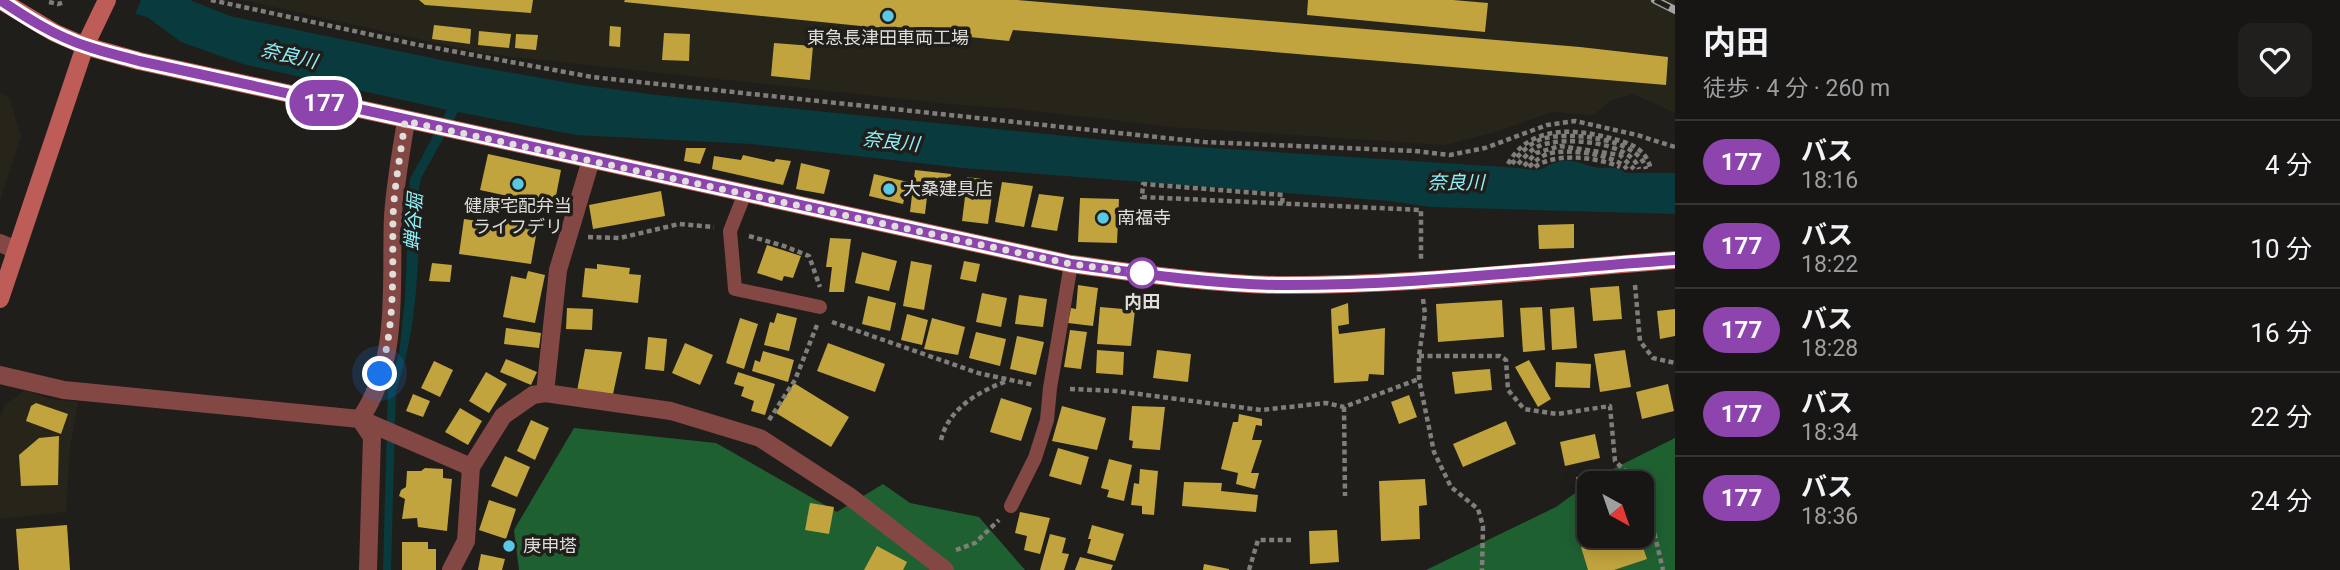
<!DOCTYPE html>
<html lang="ja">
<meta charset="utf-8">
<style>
:root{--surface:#181614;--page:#211f1d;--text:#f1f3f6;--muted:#9f9fa0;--line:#363534}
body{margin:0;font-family:Roboto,"Noto Sans JP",sans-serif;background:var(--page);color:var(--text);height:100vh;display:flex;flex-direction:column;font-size:26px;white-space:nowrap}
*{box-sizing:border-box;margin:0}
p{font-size:23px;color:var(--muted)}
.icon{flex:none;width:38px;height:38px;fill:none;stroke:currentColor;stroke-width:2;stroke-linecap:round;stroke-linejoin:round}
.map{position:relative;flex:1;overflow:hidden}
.panel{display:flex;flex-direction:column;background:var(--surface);width:665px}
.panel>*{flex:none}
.badge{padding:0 14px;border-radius:23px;font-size:24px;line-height:46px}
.needle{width:46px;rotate:140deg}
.fabs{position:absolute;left:1577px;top:471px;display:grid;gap:14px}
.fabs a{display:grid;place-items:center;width:77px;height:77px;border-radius:14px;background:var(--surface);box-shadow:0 4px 18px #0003,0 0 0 2px var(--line);font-size:35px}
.you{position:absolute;width:35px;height:35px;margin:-18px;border:5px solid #fff;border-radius:50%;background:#1a73e8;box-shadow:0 0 0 10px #1a73e833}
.map>.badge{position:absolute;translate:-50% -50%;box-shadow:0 0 0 4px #fff}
.round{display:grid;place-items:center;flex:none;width:74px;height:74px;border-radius:14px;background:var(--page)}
.head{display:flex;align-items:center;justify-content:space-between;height:119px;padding:0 28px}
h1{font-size:33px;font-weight:700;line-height:52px}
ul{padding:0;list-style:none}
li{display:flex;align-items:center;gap:21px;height:84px;padding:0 28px;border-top:2px solid var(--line)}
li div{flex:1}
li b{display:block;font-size:26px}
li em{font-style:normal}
li .badge{min-width:77px;font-weight:700;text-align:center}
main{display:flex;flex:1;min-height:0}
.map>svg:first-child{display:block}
.built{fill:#27241a}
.forest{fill:#1f6031;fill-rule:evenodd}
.water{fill:#083a3e}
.pier{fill:#201e1a}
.building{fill:#c1a43d}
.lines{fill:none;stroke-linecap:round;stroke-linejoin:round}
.path{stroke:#807e7b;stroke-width:4.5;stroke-dasharray:5 3.5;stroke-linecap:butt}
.lane{stroke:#844844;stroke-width:14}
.street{stroke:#844844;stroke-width:18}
.secondary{stroke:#be5d58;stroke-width:18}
.rail-casing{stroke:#a3a29f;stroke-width:8}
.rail{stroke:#201e1a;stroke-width:5;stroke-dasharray:16;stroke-linecap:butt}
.line-casing{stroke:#fff;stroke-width:16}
.line{stroke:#8e44ad;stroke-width:10}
.walk{stroke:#dfdedb;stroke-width:7;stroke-dasharray:0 12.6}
.poi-dot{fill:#59c8e4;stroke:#201e1a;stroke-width:2.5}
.stop-dot{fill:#fff;stroke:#8e44ad;stroke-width:3.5}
.labels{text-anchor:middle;stroke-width:7;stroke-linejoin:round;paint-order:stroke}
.poi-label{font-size:18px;fill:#dfdedb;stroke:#201e1a;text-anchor:start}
.stop-label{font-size:18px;font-weight:bold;fill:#dfdedb;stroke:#201e1a}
.water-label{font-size:19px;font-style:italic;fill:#8ef0f9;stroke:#201e1a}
</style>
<main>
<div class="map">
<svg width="1675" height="570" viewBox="0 0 1675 570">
<rect width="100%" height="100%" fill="#201e1a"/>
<g class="built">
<polygon points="242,0 1675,0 1675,113 1633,94 1610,101 1593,115 1552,112 1499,131 1445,145 1171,127 1018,109 960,105 486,54"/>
<polygon points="0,92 9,98 21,136 0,200"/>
<polygon points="25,390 50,399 78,402 70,447 66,512 0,519 0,419 4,406"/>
</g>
<g class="forest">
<polygon points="574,428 716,443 837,512 883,484 910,503 979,517 1025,570 519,570 514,530"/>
<path d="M1675,438V570H1426L1556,507L1597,477ZM1589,483H1642V536H1589Z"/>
</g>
<path class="water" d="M84,0H190L230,16L451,62L581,85L657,95L1136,143L1520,168C1548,174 1539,166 1561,161C1573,159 1583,165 1594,167C1605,169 1616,165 1626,173H1675V214L1430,207L1389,201L962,168L751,144L576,135L458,112L421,178C416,198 420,217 419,237C417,289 414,341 396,390L391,570H383L388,386L399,355L405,298L410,179L447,110L243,64L181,42L147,17Z"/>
<polygon class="pier" points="81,0 141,0 134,17 83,3"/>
<g class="building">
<polygon points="419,0 533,0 531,13 425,5"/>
<polygon points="625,0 1017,0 1580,47 1668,57 1666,85 1013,30 1009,41 624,2"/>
<polygon points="1308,0 1453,0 1488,3 1485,32 1307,15"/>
<polygon points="434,25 471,29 470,44 432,39"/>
<polygon points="610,26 621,27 620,47 609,46"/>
<polygon points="479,31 511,34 509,48 478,45"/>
<polygon points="664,33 690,34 689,61 662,60"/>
<polygon points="516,34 538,35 536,50 515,48"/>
<polygon points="774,43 813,46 810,80 771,76"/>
<polygon points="686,148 706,148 700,164 684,161"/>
<polygon points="488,154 561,170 554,206 480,190"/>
<polygon points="743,155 774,162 776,159 791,161 783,185 712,169 714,156 741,160"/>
<polygon points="801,163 830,170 824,194 796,189"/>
<polygon points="915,170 951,174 949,191 928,188 925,214 910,212"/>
<polygon points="874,174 908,182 903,204 869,196"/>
<polygon points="967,177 983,179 982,186 993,188 988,224 962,221 965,197 953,195 955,183 966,185"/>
<polygon points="1002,182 1033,186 1024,227 995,222"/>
<polygon points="661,191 665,216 593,229 589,205"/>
<polygon points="1039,194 1064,197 1057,231 1031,227"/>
<polygon points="1080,198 1119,199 1117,243 1078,242"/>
<polygon points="464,219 505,225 505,219 538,224 531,264 459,254"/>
<polygon points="1574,224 1574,248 1539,249 1538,225"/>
<polygon points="830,238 851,239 844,292 829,292 832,267 826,267"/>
<polygon points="767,245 801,256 793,278 784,276 782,281 757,273"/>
<polygon points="862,252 897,261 889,291 855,283"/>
<polygon points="911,261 932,265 924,310 903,306"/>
<polygon points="964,261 980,264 976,282 960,279"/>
<polygon points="432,263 452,265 450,282 429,281"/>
<polygon points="597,264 630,268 629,274 641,275 638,303 582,297 585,268 597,269"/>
<polygon points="528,271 545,275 535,323 503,317 511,276 526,279"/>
<polygon points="1078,285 1098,288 1093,326 1068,323 1071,308 1076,309"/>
<polygon points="1619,286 1622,319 1593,321 1590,288"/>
<polygon points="982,293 1007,298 1001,327 976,322"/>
<polygon points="1019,295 1047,299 1043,327 1015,324"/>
<polygon points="868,296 896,303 890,331 862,324"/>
<polygon points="1502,300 1504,337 1438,342 1436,304"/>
<polygon points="1348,303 1349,324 1338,326 1339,334 1385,328 1384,375 1369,374 1368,381 1334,383 1331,309"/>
<polygon points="1100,307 1135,310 1131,346 1097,344"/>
<polygon points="1542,307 1545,350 1523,352 1520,308"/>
<polygon points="1574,307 1577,348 1552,350 1550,309"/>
<polygon points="567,308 593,309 592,330 566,329"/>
<polygon points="1675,309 1675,336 1660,339 1657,311"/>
<polygon points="777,313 797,318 789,351 764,345 770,322 774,323"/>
<polygon points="907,314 928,320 922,345 901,340"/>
<polygon points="740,318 758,324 744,369 726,363"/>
<polygon points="932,318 965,327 958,355 924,349"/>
<polygon points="506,328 541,333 539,348 504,344"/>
<polygon points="1070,330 1087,332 1081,369 1064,367"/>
<polygon points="976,332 1006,339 1000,366 969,358"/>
<polygon points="1017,336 1044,342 1036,375 1010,369"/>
<polygon points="648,337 667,339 664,371 645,369"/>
<polygon points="685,343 713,355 700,385 672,373"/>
<polygon points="828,343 885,364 875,392 817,371"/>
<polygon points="585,349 622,352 613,394 577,391"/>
<polygon points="1097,350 1124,352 1123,375 1096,373"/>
<polygon points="1157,350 1191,354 1188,382 1153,378"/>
<polygon points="1625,350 1631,387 1600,392 1594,354"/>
<polygon points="763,351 794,360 788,382 752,371 755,360 760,362"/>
<polygon points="506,359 537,372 531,385 500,372"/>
<polygon points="1529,360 1551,399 1538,407 1515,367"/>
<polygon points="434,361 453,370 440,397 421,388"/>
<polygon points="1556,362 1591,364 1590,388 1555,387"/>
<polygon points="1490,369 1492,390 1455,394 1452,372"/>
<polygon points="486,372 507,384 489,413 469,401"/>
<polygon points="738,372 775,384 765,415 751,411 754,401 741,396 744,387 734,384"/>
<polygon points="794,383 849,417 831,447 776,413"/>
<polygon points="1668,384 1674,411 1642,419 1636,392"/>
<polygon points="413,394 430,401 423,417 406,411"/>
<polygon points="1409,395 1417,417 1399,424 1391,402"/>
<polygon points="1001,398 1032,408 1021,441 990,432"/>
<polygon points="36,403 68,414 61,434 26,421 31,406"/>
<polygon points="1062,406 1106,418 1097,450 1052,441"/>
<polygon points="1132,406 1165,407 1160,450 1132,448 1133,441 1129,440"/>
<polygon points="460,408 482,421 468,445 445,432"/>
<polygon points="1239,414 1262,419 1262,426 1256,425 1252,440 1262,440 1251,473 1259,473 1255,489 1236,484 1238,473 1221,469 1233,422 1238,422"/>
<polygon points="531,420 549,428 535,460 517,451"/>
<polygon points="1506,421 1516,444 1463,467 1453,444"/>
<polygon points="1595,434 1600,458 1565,466 1560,442"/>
<polygon points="59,436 58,485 21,486 19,455 39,438"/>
<polygon points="1058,448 1089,457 1081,485 1049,476"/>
<polygon points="505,456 530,467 517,497 491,486"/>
<polygon points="1109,459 1132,465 1124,501 1107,497 1109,490 1101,488"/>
<polygon points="425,468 443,469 443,478 452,479 447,531 418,527 417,518 402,519 405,499 399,496 401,490 406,487 407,471 421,471"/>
<polygon points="1140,469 1158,471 1154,515 1142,514 1142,506 1131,505 1134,483 1139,484"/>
<polygon points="1607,475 1608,483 1589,483 1589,504 1579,505 1576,477"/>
<polygon points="1425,479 1427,505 1419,506 1420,539 1381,541 1379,481"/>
<polygon points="1184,482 1222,483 1221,491 1258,495 1256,512 1182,506"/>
<polygon points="489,500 516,509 506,539 479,530"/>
<polygon points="810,503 834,507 829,534 805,530"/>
<polygon points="1020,512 1050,518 1040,554 1024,550 1027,536 1015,533"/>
<polygon points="67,525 70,570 19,570 16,529"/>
<polygon points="1092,525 1124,534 1115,561 1087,553 1091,539 1088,539"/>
<polygon points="1337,530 1339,562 1310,564 1309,531"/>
<polygon points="1050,534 1066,538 1062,553 1069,554 1064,570 1040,570"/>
<polygon points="1591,536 1639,536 1647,559 1614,570 1588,570 1581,547 1589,544 1587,537"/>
<polygon points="402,542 428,542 428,549 436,549 436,570 402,570"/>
<polygon points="877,546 907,562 903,570 864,570"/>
<polygon points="481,554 505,559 502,570 478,570"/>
<polygon points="1080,557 1113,565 1111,570 1075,570"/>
<polygon points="1204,564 1229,569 1229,570 1203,570"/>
</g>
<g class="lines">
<g class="path">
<polyline points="211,0 414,44 592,77 1204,142 1415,151 1450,155 1485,148 1547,125 1575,121 1637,135 1675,147"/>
<polyline points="49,2 58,4 65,2"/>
<path d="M1508,164C1528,127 1571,128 1606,137C1626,142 1646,146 1651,170"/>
<path d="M1512,164C1519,154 1530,143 1542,139C1567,131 1640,138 1646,169"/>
<path d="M1518,164C1524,158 1530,150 1539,146C1562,136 1631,141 1639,169"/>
<polyline points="1524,166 1536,153 1560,146 1620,155 1634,169"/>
<path d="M1529,167C1535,161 1540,157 1547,154C1565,148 1616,154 1627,169"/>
<path d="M1535,167C1555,152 1597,157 1620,167"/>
<polyline points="1282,203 1283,195 1143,184 1142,197 1421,210 1421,259"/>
<polyline points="749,236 784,246 809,256 820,287"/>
<polyline points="588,237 620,238 679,224 714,227"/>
<polyline points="1635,285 1640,341 1653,358 1675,363"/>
<polyline points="1423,299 1425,314 1419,356 1419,379 1434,452 1451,487 1478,509 1483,526 1482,570"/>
<polyline points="832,322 978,373 1034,385"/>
<polyline points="1419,356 1500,356 1506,360 1508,390 1524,409 1557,414 1610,406 1615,461 1638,483"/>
<polyline points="1070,389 1116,391 1261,410 1326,403 1344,407 1419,379"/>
<polyline points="1344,407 1345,496"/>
<polyline points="769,420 795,380 817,325"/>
<path d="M941,440C948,409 979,391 1007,381"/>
<polyline points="1642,493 1655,536 1663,570"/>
<polyline points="956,550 975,543 999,520"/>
<polyline points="1249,570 1258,540 1291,540"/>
</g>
<g class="lane">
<polyline points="745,193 730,231 735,289 820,307"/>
<polyline points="1011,506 1035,458 1047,420 1050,388 1071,264"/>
</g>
<g class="street">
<polyline points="0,243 16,250"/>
<polyline points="0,375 64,390 360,419 471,467"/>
<polyline points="545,393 671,411 760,438 849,496 945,570"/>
<path d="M368,570L372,437L360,419C401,360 390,284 393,216C395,185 401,152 406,121"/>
<polyline points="451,570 466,541 471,467 503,416 533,395 545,393 558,270 591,160"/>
</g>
<g class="secondary">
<path d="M0,0L55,33L85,46L139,61L1071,264C1139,273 1208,284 1277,285C1410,286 1542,270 1675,260"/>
<polyline points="0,299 85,46 107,0"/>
</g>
<defs>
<polyline id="rail" points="1655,0 1675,10"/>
</defs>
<use href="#rail" class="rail-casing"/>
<use href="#rail" class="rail"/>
</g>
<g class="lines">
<defs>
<path id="line" d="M0,0C27,18 55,36 86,46C103,52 121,56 139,61L1071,264C1139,273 1208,284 1277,285C1410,286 1542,269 1675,260"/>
</defs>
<use href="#line" class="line-casing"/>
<use href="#line" class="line"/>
<path class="walk" d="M380,374C396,323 392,270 393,218C394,186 401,153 405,121L1071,264L1142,273"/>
</g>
<g class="poi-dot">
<circle cx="888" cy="16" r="7"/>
<circle cx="518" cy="184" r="7"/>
<circle cx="889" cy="189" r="7"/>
<circle cx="1103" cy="218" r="7"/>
<circle cx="509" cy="546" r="7"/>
</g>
<circle class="stop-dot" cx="1142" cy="273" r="14"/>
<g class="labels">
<g class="poi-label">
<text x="888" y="44" text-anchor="middle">東急長津田車両工場</text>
<text x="903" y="195">大桑建具店</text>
<text x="518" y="212" text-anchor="middle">健康宅配弁当<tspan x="518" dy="21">ライフデリ</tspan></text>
<text x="1117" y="224">南福寺</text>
<text x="523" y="552">庚申塔</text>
</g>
<g class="stop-label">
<text x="1142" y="308">内田</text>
</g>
<g class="water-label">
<text transform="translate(289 55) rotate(13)" y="7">奈良川</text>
<text transform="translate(891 141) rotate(6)" y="7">奈良川</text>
<text x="1456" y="189">奈良川</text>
<text transform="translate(413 222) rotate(-86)" y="7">蝉谷堀</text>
</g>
</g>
</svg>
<div class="fabs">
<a><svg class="needle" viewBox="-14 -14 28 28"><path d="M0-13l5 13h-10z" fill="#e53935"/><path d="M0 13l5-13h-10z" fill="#9f9fa0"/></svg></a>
</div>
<div class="you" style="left:380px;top:374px"></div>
<b class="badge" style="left:324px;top:103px;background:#8e44ad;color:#fff">177</b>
</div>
<section class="panel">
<div class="head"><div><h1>内田</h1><p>徒歩 · 4 分 · 260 m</p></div><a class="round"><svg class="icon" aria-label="heart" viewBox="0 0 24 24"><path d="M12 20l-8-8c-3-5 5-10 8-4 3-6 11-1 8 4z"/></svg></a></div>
<ul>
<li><span class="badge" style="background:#8e44ad;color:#fff">177</span><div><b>バス</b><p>18:16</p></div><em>4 分</em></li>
<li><span class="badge" style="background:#8e44ad;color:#fff">177</span><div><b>バス</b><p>18:22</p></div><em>10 分</em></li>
<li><span class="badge" style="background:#8e44ad;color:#fff">177</span><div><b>バス</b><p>18:28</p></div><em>16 分</em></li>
<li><span class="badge" style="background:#8e44ad;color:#fff">177</span><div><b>バス</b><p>18:34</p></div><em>22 分</em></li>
<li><span class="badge" style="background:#8e44ad;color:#fff">177</span><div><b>バス</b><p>18:36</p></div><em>24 分</em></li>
</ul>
</section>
</main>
